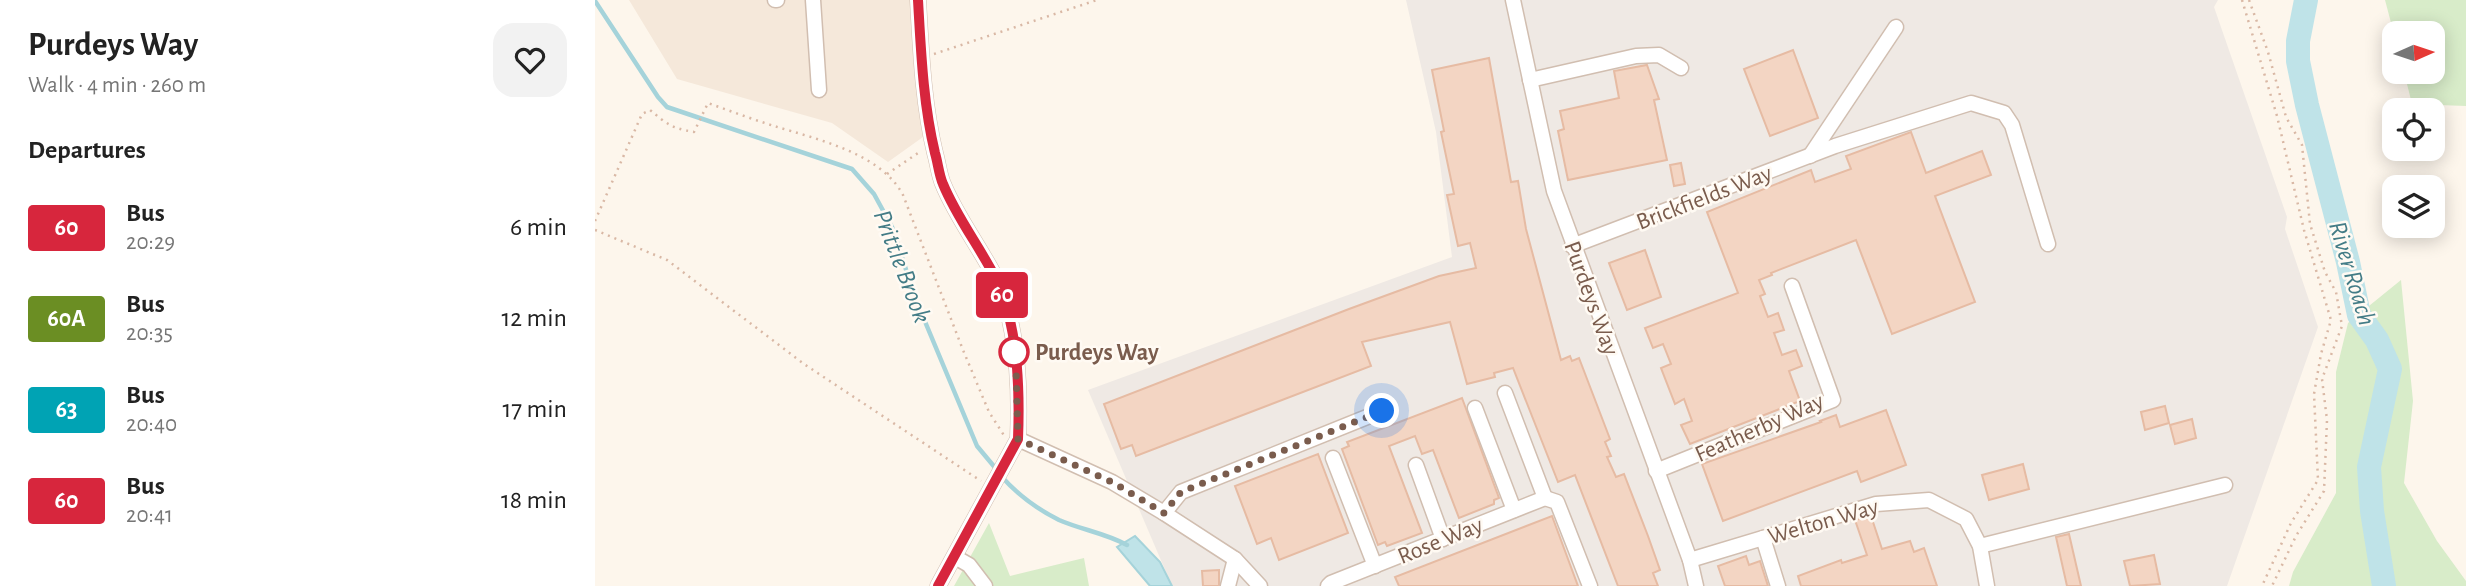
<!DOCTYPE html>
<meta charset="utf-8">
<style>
:root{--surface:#fff;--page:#f2f2f2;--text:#222;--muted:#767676}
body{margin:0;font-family:"Alegreya Sans",sans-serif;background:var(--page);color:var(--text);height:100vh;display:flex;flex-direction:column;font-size:26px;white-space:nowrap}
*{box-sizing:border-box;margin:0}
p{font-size:23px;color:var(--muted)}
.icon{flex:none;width:38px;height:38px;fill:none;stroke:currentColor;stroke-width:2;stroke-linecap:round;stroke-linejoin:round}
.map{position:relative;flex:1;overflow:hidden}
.details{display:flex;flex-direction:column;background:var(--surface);width:595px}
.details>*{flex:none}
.badge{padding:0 14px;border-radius:5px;font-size:24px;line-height:46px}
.needle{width:46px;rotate:87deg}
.controls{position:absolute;left:1787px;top:21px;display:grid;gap:14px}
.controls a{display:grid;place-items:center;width:63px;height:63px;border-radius:14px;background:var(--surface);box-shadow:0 4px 18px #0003;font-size:35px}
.you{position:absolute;width:35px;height:35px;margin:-18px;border:5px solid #fff;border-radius:50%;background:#1a73e8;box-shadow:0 0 0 10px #1a73e833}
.map>.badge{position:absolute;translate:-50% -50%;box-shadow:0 0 0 4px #fff}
h2{padding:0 28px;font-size:26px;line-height:63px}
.round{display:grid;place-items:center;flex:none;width:74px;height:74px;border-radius:21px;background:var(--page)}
.head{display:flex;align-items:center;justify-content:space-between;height:119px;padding:0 28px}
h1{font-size:33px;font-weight:700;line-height:52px}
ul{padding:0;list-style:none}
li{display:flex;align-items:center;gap:21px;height:91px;padding:0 28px}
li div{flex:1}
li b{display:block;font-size:26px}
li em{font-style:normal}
li .badge{min-width:77px;font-weight:700;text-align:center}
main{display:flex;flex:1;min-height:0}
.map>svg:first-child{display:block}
.residential{fill:#f5e8da}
.industrial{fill:#efe9e4}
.green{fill:#d8ecc9}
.water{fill:#bfe3e8;stroke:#a5d3da;stroke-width:2}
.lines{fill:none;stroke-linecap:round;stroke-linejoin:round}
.stream{stroke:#a5d3da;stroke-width:4.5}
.river{stroke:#bfe3e8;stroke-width:24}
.building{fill:#f3d5c3;stroke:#e6bba3;stroke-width:2}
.minor-casing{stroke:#d1beb0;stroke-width:17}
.path{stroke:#d9b8a5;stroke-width:2.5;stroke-dasharray:2 5;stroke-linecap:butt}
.minor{stroke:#fff;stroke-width:14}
.line-casing{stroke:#fff;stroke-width:16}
.line{stroke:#d7263d;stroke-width:10}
.walk{stroke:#7a5c4d;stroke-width:7;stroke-dasharray:0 12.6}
.stop-dot{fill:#fff;stroke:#d7263d;stroke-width:3.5}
.labels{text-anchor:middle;stroke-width:5;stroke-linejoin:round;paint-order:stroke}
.street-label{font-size:24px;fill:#7a5c4d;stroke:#fffaf3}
.stop-label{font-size:24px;font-weight:bold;fill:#7a5c4d;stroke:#fffaf3;text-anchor:start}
.water-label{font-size:26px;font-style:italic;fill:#437c86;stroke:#fffaf3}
</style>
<main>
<section class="details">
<div class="head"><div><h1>Purdeys Way</h1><p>Walk · 4 min · 260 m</p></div><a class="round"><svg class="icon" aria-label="heart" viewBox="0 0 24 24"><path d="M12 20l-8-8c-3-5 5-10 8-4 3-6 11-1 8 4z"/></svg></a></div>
<h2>Departures</h2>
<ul>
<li><span class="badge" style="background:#d7263d;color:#fff">60</span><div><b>Bus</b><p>20:29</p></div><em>6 min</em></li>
<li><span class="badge" style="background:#6b8e23;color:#fff">60A</span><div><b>Bus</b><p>20:35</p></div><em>12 min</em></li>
<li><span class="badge" style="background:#00a3b4;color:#fff">63</span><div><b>Bus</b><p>20:40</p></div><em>17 min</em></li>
<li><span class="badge" style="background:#d7263d;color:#fff">60</span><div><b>Bus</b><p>20:41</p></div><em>18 min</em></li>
</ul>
</section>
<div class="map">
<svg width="1871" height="586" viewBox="0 0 1871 586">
<rect width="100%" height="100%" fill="#fdf6ec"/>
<polygon class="residential" points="34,0 323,0 335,132 293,162 237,123 82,79"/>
<polygon class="industrial" points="811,0 1623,0 1619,7 1692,217 1690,229 1723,327 1632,586 577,586 493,390 857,257 841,132"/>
<g class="green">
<polygon points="1790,0 1871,0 1871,106 1817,104 1809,72 1838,72 1838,33 1799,34"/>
<polygon points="1806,280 1818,401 1809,483 1842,541 1871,581 1871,586 1694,586 1698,572 1741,493 1741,372 1753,323"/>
<polygon points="394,523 415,576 489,558 494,586 359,586"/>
</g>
<polygon class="water" points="540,536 565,562 577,586 555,586 522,547"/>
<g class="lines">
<g class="stream">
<polyline points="0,1 63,97 72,107 257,169 279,194 297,227 321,300 382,446 402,470"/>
<path d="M407,477C423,495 442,509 464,520C487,530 510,533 532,545"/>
</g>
<polyline class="river" points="1711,0 1703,41 1703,61 1712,105 1753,262 1764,315 1782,340 1795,369 1774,467 1777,511 1789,586"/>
</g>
<g class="building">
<polygon points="1198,50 1223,118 1175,136 1149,69"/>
<polygon points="894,58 916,182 923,181 931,229 966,360 975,356 977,361 984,358 1015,439 1010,442 1016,456 1012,457 1021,477 1029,474 1053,536 1065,570 1058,573 1063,586 1023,586 980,475 963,482 918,368 899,373 900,377 872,384 855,322 767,342 776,366 541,456 537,445 526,449 509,404 754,309 844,276 881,268 875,243 863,246 852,195 859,194 846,132 849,131 837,70"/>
<polygon points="1052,65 1064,99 1059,100 1072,160 973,180 963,131 969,129 965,111 1024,98 1019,71"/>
<polygon points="1316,132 1331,173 1387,151 1396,175 1340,196 1380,302 1297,334 1261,240 1176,273 1177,275 1164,280 1170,294 1165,296 1173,317 1183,313 1189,330 1179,333 1187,355 1201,350 1207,366 1194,371 1205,401 1095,444 1086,425 1097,421 1089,399 1080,404 1066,368 1076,364 1068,344 1058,348 1050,328 1143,293 1112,212 1216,170 1220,182 1256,169 1251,156"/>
<polygon points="1086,163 1090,184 1079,186 1075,165"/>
<polygon points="1050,250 1066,297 1032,310 1014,263"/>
<polygon points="867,398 904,498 899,500 899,504 864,518 838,450 827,454 820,436 794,446 827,533 792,546 790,542 783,545 747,449 754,446 752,442"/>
<polygon points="1570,406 1574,423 1550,430 1546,412"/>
<polygon points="1291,410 1311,465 1266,482 1262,471 1128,521 1107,464 1226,422 1225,421 1241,415 1245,427"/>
<polygon points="1597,419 1601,438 1580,444 1575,425"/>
<polygon points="723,454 753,533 684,560 676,538 662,544 640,486"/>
<polygon points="1428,464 1434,489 1394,500 1387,475"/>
<polygon points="957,516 983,586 804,586 800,577"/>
<polygon points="1276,516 1287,549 1315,541 1319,552 1329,548 1342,586 1206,586 1203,576 1246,560 1247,563 1272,555 1260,520"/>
<polygon points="1474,534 1486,586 1472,586 1461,537"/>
<polygon points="1559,555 1565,584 1535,586 1529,561"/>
<polygon points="1151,556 1154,565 1165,561 1173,586 1130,586 1123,566"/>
<polygon points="624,570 624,586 608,586 607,571"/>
</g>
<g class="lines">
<defs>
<g id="minor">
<polyline points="180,0 182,0"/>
<polyline points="218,0 224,90"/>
<path d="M323,0C326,51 328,103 340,153C343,163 344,175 348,184C361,216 384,246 400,277C423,322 425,389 423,439L343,586"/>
<polyline points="918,0 959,191 1095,560 1101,586"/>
<polyline points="935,80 1041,56 1064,55 1086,68"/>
<polyline points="1215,156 1301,27"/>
<polyline points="977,246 1240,146 1376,103 1409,113 1417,125 1453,244"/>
<polyline points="910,393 950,498"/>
<polyline points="880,408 919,510"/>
<polyline points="423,439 517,482 569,513 640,559 665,586"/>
<polyline points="738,458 780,566"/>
<polyline points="821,465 848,539"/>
<polyline points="1061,471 1238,400 1197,286"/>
<polyline points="569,513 586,492 787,411"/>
<polyline points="1168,538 1183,586"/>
<polyline points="1385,546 1630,485"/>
<polyline points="360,557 374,565 390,586"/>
<polyline points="1095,560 1281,504 1334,500 1371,519 1385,546 1392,586"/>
<polyline points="633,586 640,559"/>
<polyline points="733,586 736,583 950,498 962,502 995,586"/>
</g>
</defs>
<use href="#minor" class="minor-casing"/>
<g class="path">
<polyline points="1647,0 1682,116 1709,230 1736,320 1726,354 1719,394 1723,480 1696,523 1667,586"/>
<polyline points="1654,0 1673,52 1691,117 1707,145 1715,224 1730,272 1741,292 1747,326 1727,379 1732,420 1729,491 1701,536 1677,586"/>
<polyline points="339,54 502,0"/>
<polyline points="292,174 326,151"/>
<path d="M0,221L47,114L55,110C72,124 76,128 99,132L113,103C135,111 157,119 179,126C221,139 286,153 308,195L368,350L394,412L410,437"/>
<polyline points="0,230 72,260 209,364 386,481"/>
</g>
<use href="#minor" class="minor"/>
</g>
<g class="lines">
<defs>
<path id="line" d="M323,0C326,51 328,103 340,153C343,163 344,175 348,184C361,216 384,246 400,277C423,322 425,389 423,439L343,586"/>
</defs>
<use href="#line" class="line-casing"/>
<use href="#line" class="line"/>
<polyline class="walk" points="419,352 417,339 421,366 423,439 517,482 569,513 586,492 787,411"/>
</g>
<circle class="stop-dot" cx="419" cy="352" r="14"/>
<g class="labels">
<g class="street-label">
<text transform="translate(1109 197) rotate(-21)" y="8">Brickfields Way</text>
<text transform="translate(997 298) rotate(70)" y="8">Purdeys Way</text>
<text transform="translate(1164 427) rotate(-24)" y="8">Featherby Way</text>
<text transform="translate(1228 521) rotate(-16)" y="8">Welton Way</text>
<text transform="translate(845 540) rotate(-22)" y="8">Rose Way</text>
</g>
<g class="stop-label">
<text x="440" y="360">Purdeys Way</text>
</g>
<g class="water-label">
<text transform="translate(308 266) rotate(69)" y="9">Prittle Brook</text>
<text transform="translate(1758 273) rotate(73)" y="9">River Roach</text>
</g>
</g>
</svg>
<div class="controls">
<a><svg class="needle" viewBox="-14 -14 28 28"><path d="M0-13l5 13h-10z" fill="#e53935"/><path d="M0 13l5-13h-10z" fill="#767676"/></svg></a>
<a><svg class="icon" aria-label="locate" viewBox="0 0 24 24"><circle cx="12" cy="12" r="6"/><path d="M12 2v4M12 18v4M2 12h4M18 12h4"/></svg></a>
<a><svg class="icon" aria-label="layers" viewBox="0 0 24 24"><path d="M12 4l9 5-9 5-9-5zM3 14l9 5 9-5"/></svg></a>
</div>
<div class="you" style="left:787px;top:411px"></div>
<b class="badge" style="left:407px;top:295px;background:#d7263d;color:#fff">60</b>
</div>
</main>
